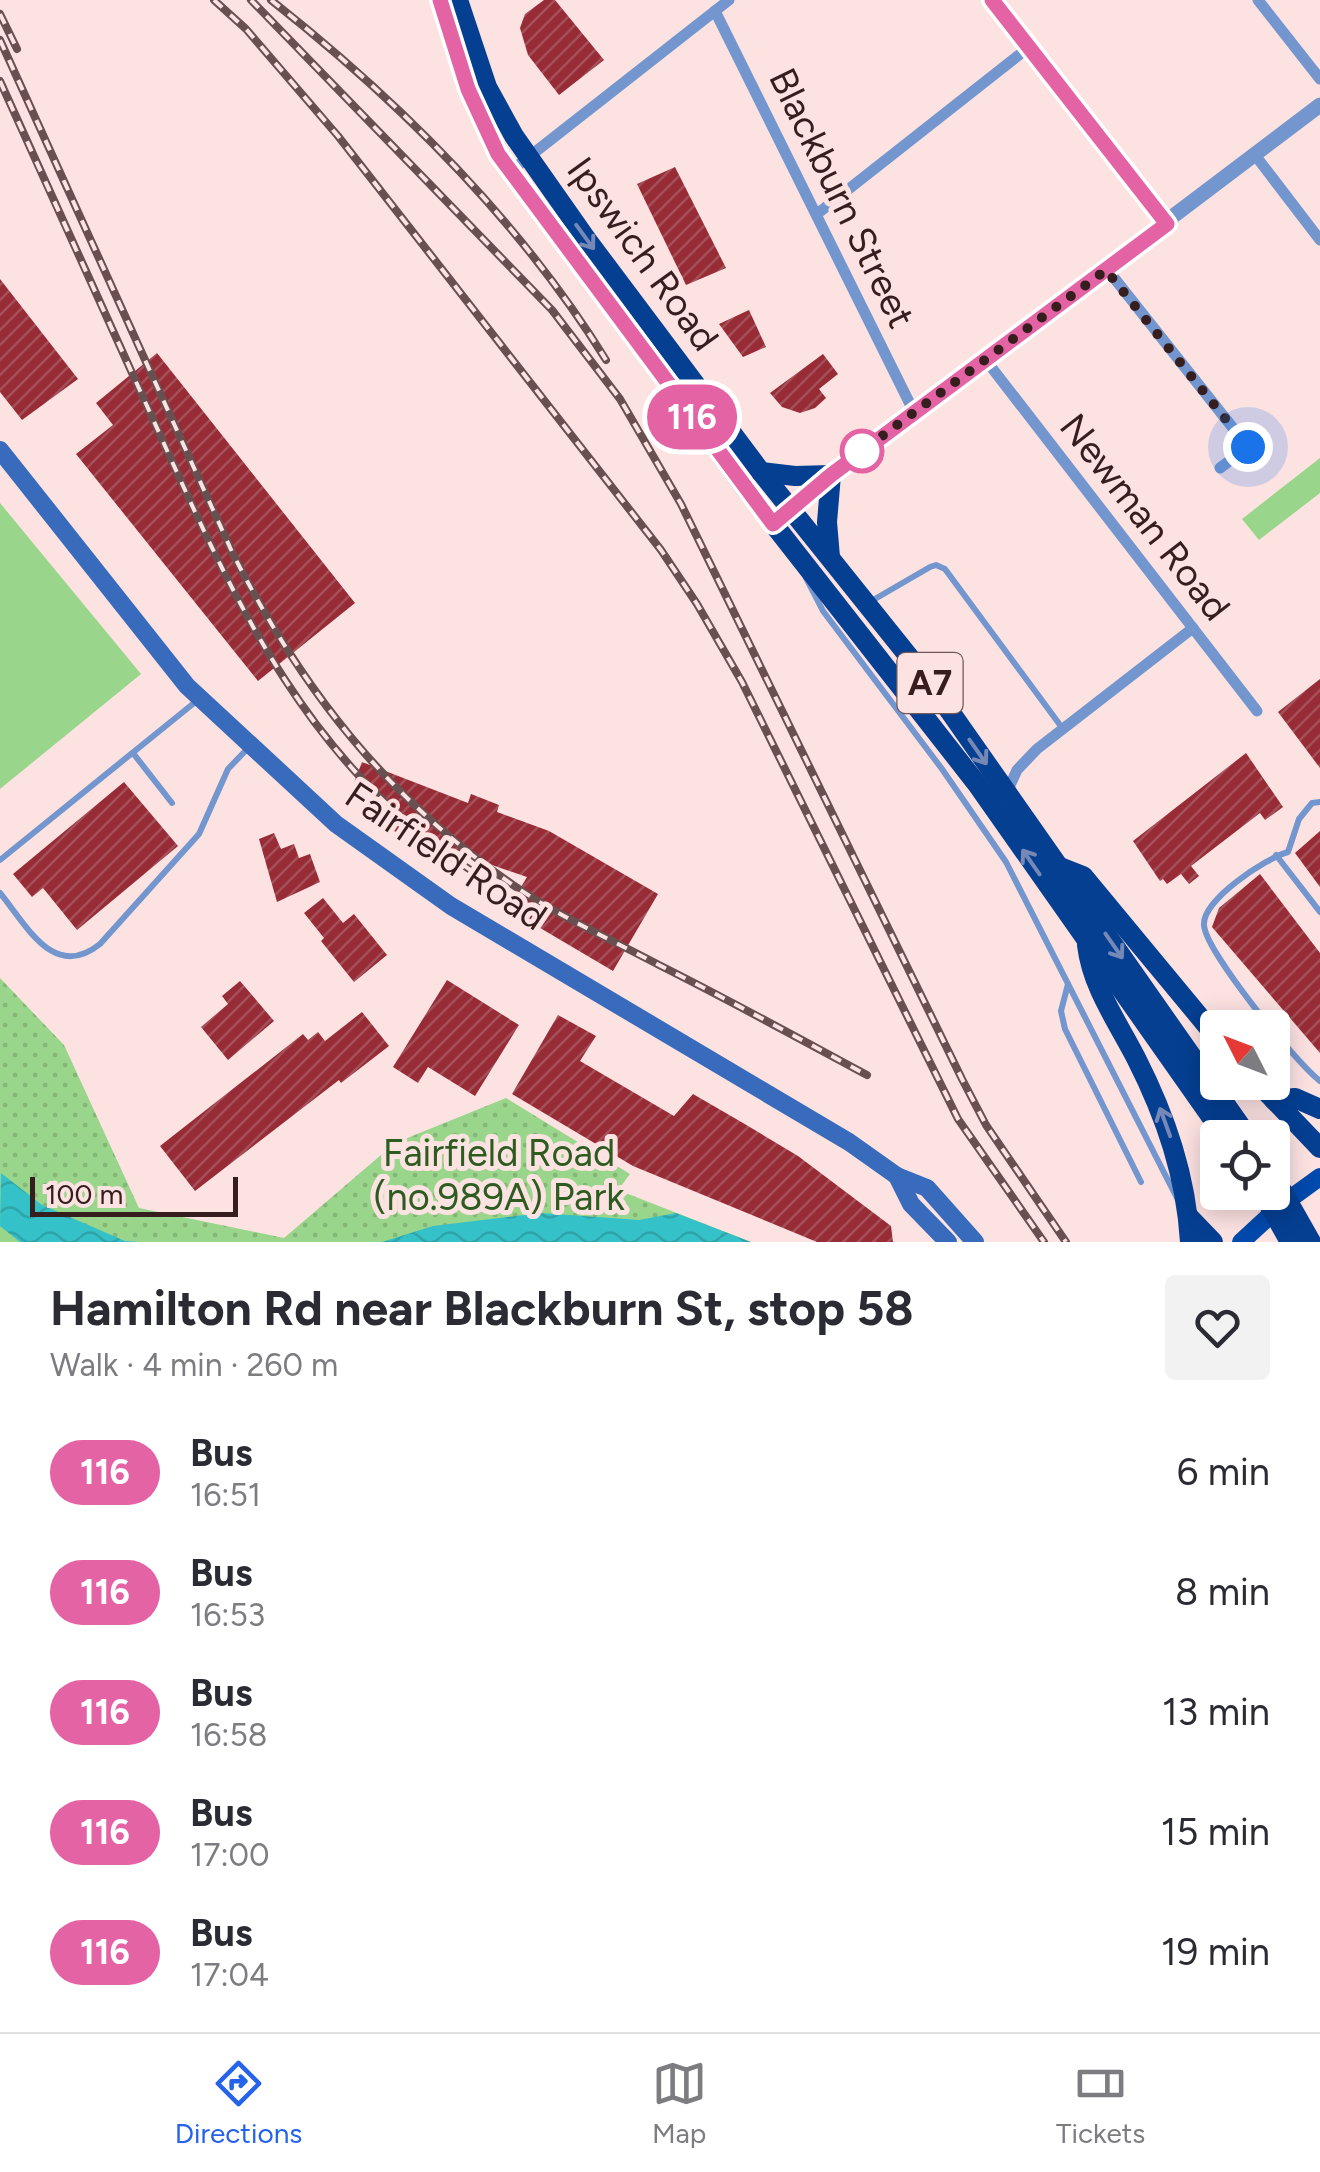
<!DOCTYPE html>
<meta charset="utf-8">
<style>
:root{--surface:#fff;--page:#f2f2f3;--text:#2b2b33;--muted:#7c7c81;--line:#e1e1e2;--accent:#2563eb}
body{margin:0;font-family:Figtree,sans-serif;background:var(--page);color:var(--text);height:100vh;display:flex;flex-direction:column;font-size:38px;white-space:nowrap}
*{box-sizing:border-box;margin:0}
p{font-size:32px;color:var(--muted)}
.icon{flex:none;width:55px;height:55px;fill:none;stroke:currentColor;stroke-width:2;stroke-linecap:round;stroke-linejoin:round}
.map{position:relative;height:1242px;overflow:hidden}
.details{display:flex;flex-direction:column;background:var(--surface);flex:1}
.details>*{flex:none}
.badge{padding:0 20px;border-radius:32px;font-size:35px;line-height:65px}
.needle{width:65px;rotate:312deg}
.fabs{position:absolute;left:1200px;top:1010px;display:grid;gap:20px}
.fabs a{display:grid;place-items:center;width:90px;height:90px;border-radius:10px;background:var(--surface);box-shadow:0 5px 25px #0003;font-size:50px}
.scale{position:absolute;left:30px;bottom:25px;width:208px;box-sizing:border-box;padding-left:10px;border:5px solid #361e1e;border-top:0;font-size:28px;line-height:35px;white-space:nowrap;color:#361e1e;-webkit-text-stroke:8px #fde2e2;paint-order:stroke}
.you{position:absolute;width:50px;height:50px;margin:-25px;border:8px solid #fff;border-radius:50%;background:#1a73e8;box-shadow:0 0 0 15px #1a73e833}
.map>.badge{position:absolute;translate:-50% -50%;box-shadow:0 0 0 5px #fff}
.round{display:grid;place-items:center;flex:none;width:105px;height:105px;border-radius:10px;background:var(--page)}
.headline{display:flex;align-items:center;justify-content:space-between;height:170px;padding:0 50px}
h1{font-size:48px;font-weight:700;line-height:75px}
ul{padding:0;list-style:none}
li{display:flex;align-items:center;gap:30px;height:120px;padding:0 50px}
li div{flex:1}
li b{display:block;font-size:38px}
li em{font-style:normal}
li .badge{min-width:110px;font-weight:700;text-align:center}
.tabs{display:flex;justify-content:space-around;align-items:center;height:140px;border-top:2px solid var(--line);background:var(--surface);font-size:28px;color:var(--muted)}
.tabs a{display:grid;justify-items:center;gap:5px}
.tabs .on{color:var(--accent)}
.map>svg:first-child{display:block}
.grass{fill:#99d58a}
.park{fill:url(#park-dots)}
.water{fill:url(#water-waves)}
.building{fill:url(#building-hatch)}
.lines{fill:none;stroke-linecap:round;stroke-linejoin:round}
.service{stroke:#7396ce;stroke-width:6}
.minor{stroke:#7396ce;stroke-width:11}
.tertiary{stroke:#7396ce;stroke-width:15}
.secondary{stroke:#396bbc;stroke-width:18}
.primary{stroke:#0049ad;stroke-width:18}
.trunk{stroke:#053f92;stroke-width:20}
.rail-casing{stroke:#695050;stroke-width:8}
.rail{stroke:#fde2e2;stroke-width:4;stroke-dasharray:11;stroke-linecap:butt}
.trunk-bridge{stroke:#053f92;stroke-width:20}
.oneway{stroke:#7588b6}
.line-casing{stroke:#fff;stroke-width:22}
.line{stroke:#e463a4;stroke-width:15}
.walk{stroke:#361e1e;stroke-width:10;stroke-dasharray:0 18}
.stop-dot{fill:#fff;stroke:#e463a4;stroke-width:5}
.labels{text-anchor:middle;stroke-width:10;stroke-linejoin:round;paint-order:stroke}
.shield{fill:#fde2e2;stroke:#725959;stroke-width:2.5}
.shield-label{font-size:35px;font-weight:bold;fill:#361e1e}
.street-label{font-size:38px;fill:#361e1e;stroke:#fde2e2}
.park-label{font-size:38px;fill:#2d5c20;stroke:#fde2e2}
</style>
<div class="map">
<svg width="1320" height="1242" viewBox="0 0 1320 1242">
<defs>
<pattern id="park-dots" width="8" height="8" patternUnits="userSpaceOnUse" patternTransform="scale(2.5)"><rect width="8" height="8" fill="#99d58a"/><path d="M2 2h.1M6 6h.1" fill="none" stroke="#84b677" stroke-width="1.8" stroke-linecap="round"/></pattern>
<pattern id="water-waves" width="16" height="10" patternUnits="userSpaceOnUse" patternTransform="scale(2.5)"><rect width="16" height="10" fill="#34c1c7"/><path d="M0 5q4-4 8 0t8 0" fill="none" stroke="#2fa5aa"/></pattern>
<pattern id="building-hatch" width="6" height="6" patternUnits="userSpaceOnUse" patternTransform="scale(2.5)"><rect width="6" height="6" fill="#982c36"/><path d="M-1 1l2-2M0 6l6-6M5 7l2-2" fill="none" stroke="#a35058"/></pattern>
</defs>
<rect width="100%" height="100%" fill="#fde2e2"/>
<g class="grass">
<polygon points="1320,458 1320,493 1259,540 1242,519"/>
<polygon points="0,503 141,674 0,789"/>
</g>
<polygon class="park" points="0,978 64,1045 139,1208 284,1238 395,1143 506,1098 630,1174 618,1190 751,1242 0,1242"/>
<g class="water">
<polygon points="1,1173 42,1205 125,1241 139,1242 20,1242 0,1226"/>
<polygon points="541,1213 639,1220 676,1213 751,1242 382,1242 433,1226"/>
</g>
<g class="building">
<polygon points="544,0 555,0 604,60 559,95 528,55 520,28 525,14"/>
<polygon points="675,167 726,268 686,285 637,184"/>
<polygon points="0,279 78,379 22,420 0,392"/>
<polygon points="749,310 766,347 743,357 719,324"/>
<polygon points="157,353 355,603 258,681 76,454 113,425 96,403"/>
<polygon points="823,354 838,374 819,389 826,398 815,408 800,413 782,407 770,393"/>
<polygon points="1320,679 1320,768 1278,712"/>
<polygon points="1246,753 1283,807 1265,820 1260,813 1191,866 1199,876 1189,884 1181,874 1167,884 1163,879 1160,881 1133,841"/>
<polygon points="362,762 468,803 471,794 499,805 497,812 549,831 658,894 613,971 508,909 527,877 385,828 390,814 348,798"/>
<polygon points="124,782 178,846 77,930 43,888 32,897 13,874"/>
<polygon points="1320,831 1320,887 1295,853"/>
<polygon points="274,833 281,849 294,844 299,858 310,854 320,882 277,902 259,839"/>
<polygon points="1260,874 1320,953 1320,1053 1212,927 1219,908"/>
<polygon points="323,898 343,923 354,914 387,955 354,982 321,941 324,938 304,913"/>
<polygon points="447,980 519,1025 475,1096 428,1067 418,1083 393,1067"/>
<polygon points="240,981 274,1021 228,1060 201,1027 228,1004 222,996"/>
<polygon points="362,1012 389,1046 341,1083 339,1080 195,1191 160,1146 303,1034 308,1040 318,1032 325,1041"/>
<polygon points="558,1015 596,1036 580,1061 674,1116 693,1094 743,1123 798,1156 891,1226 893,1242 817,1242 633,1166 512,1094"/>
</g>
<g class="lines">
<g class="service">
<polyline points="806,578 823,611 942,769 1006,862 1178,1200"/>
<polyline points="868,603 930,567 936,565 945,569 1063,729"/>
<polyline points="133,753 172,803"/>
<path d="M1320,802L1312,803L1299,819L1288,852C1266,858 1202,900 1204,925C1205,951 1297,1064 1320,1081"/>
<polyline points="1276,855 1320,912"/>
<polyline points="0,860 199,699"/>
<path d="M0,893C27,926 54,981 100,944L199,834L228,769L250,746"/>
<polyline points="1068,984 1061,1011 1065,1029 1141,1182"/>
</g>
<g class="minor">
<polyline points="992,0 1167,224"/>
<polyline points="1258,0 1320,79"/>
<polyline points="715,11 914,412"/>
<polyline points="1255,155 1320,240"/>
<polyline points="511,171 729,0"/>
<polyline points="817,214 1029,47"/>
<polyline points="1107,269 1248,447 1220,468"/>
<polyline points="985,359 1257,711"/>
<polyline points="1007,792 1017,770 1037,749 1193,628"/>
</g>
<polyline class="tertiary" points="783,515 831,475 1320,105"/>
<g class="secondary">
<polyline points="0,450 187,686 336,824 451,906 849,1142 897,1176 927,1188 975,1242"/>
<polyline points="897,1176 911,1204 948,1242"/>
</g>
<polyline class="primary" points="1241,1242 1280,1206 1320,1177"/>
<g class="trunk">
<polyline points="440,0 468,89 498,153 746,489 977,784 1226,1138"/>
<polyline points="458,0 487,87 514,136 587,240 761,472 930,683 1249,1138"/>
<polyline points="761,472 795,476 831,475 827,522 830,557"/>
<polyline points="1060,867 1083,876 1218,1039"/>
<path d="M1087,945C1092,987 1117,1021 1136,1058C1166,1117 1186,1176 1190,1242"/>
<polyline points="1257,1082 1320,1148"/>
<polyline points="1274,1100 1295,1098 1320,1109"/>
<polyline points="1188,1216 1213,1242"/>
</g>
<defs>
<g id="rail">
<polyline points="214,0 246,29 338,136 661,550 697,604 742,682 958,1119 1044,1242"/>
<polyline points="251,0 552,310 620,399 681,504 962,1079 986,1125 1066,1242"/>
<path d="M271,0C399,101 520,221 606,360"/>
<polyline points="0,14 17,49"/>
<path d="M0,40L233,554C302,690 386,797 513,885C558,916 610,939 659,965C729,1000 798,1038 867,1075"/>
<path d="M0,81C49,190 98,298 147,406C229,587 298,758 472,871"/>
</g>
</defs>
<use href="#rail" class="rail-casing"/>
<use href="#rail" class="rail"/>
<g class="trunk-bridge">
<polyline points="1277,1182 1311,1242"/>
<polyline points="1262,1192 1290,1242"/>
</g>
</g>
<defs><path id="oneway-shaft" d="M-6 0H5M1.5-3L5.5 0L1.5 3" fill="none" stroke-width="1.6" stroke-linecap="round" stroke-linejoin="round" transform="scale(2.5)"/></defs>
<g class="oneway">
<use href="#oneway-shaft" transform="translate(585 237) rotate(54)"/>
<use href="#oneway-shaft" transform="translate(978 752) rotate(55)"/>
<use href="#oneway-shaft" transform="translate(1031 862) rotate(-125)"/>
<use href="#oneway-shaft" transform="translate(1114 946) rotate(55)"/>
<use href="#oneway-shaft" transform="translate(1165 1122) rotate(-110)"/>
</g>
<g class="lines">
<defs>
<polyline id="line" points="440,0 468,89 498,154 773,524 831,475 1167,224 992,0"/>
</defs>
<use href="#line" class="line-casing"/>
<use href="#line" class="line"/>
<polyline class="walk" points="862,451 858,454 1106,270 1248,447"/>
</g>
<circle class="stop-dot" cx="862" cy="451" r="20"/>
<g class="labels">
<rect class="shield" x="897.5" y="653" width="65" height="60" rx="8"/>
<g class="shield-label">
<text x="930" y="695">A7</text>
</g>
<g class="street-label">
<text transform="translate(842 198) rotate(64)" y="13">Blackburn Street</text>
<text transform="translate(643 254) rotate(54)" y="13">Ipswich Road</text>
<text transform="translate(1145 517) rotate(52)" y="13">Newman Road</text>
<text transform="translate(446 856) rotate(34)" y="13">Fairfield Road</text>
</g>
<g class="park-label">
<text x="499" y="1166">Fairfield Road<tspan x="499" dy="44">(no.989A) Park</tspan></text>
</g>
</g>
</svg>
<div class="fabs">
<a><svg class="needle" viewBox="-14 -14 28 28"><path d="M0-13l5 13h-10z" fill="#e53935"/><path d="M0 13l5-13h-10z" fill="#7c7c81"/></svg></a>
<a><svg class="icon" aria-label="locate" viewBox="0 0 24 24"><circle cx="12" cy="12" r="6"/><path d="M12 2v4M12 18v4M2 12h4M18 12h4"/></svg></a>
</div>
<div class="scale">100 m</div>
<div class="you" style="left:1248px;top:447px"></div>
<b class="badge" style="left:692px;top:417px;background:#e463a4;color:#fff">116</b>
</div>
<section class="details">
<div class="headline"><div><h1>Hamilton Rd near Blackburn St, stop 58</h1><p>Walk · 4 min · 260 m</p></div><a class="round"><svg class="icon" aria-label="heart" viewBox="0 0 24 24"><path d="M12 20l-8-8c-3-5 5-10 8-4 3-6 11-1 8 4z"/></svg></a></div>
<ul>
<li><span class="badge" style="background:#e463a4;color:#fff">116</span><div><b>Bus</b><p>16:51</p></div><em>6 min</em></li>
<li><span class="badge" style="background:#e463a4;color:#fff">116</span><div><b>Bus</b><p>16:53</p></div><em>8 min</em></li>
<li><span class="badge" style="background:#e463a4;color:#fff">116</span><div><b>Bus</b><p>16:58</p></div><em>13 min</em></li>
<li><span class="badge" style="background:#e463a4;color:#fff">116</span><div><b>Bus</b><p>17:00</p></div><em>15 min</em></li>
<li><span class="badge" style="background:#e463a4;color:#fff">116</span><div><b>Bus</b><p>17:04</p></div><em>19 min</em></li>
</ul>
</section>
<nav class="tabs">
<a class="on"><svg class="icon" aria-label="directions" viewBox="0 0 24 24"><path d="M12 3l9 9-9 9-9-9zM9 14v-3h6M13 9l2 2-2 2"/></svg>Directions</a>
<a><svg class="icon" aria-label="map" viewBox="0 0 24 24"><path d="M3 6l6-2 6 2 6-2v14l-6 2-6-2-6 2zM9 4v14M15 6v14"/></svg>Map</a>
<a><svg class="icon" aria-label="tickets" viewBox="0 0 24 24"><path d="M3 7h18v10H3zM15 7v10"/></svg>Tickets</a>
</nav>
